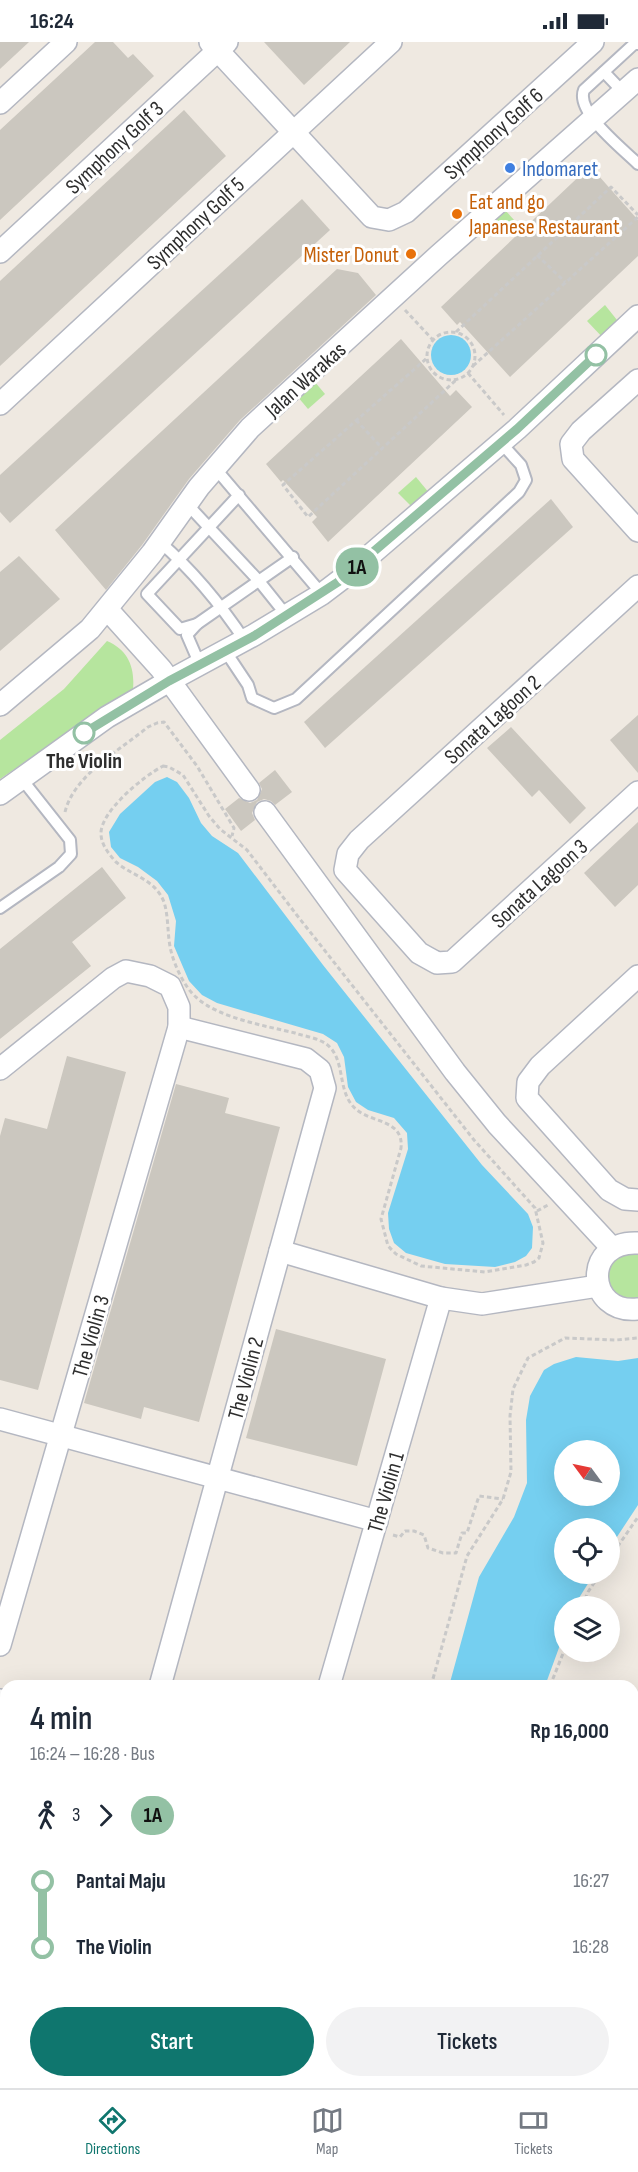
<!DOCTYPE html>
<meta charset="utf-8">
<style>
:root{--surface:#fff;--page:#f2f2f3;--text:#1f2937;--muted:#747a83;--line:#e0e1e3;--accent:#0f766e}
body{margin:0;font-family:"Sofia Sans Condensed",sans-serif;background:var(--page);color:var(--text);height:100vh;display:flex;flex-direction:column;font-size:22px;white-space:nowrap}
*{box-sizing:border-box;margin:0}
p{font-size:20px;color:var(--muted)}
.icon{flex:none;width:33px;height:33px;fill:none;stroke:currentColor;stroke-width:2;stroke-linecap:round;stroke-linejoin:round}
.map{position:relative;flex:1;overflow:hidden}
.panel{position:absolute;left:0px;top:1638px;width:639px;height:408px;display:flex;flex-direction:column;background:var(--surface);border-radius:18px 18px 0 0;box-shadow:0 6px 24px #0002}
.panel>*{flex:none}
.badge{padding:0 12px;border-radius:20px;font-size:21px;line-height:39px}
.needle{width:39px;rotate:303deg}
.buttons{position:absolute;left:554px;top:1398px;display:grid;gap:12px}
.buttons a{display:grid;place-items:center;width:66px;height:66px;border-radius:50%;background:var(--surface);box-shadow:0 6px 24px #0002;font-size:30px}
.map>.badge{position:absolute;translate:-50% -50%;box-shadow:0 0 0 3px #fff}
.legs{display:flex;align-items:center;gap:9px;height:66px;padding:0 30px;font-size:20px}
.legs p{margin-inline-start:auto}
.overview{display:flex;align-items:center;justify-content:space-between;height:102px;padding:0 30px}
h1{font-size:33px;font-weight:600;line-height:45px}
.primary-button{display:flex;gap:12px;margin-top:auto;padding:12px 30px}
.primary-button a{flex:1;height:69px;border-radius:36px;background:var(--accent);color:#fff;font-size:24px;font-weight:600;line-height:69px;text-align:center}
.primary-button a+a{background:var(--page);color:var(--text)}
ul{padding:0 30px;list-style:none}
li{display:flex;align-items:center;gap:21px;height:66px;font-size:22px}
li i{display:grid;place-items:center;width:9px;height:100%;margin:0 8px;background:currentColor}
li i::after{content:'';width:15px;height:15px;margin:-8px;border:4px solid;border-radius:50%;background:var(--surface)}
li p{margin-inline-start:auto}
li:first-child i{background:linear-gradient(#0000 50%,currentColor 0)}
li:last-child i{background:linear-gradient(currentColor 50%,#0000 0)}
.status{display:flex;justify-content:space-between;align-items:center;height:42px;padding:0 30px;background:var(--surface);direction:ltr}
.status svg{height:16px;fill:currentColor}
.tab-bar{display:flex;justify-content:space-around;align-items:center;height:84px;border-top:2px solid var(--line);background:var(--surface);font-size:16px;color:var(--muted)}
.tab-bar a{display:grid;justify-items:center;gap:3px}
.tab-bar .selected{color:var(--accent)}
.map>svg:first-child{display:block}
.green{fill:#b6e59e}
.water{fill:#75cff0;fill-rule:evenodd}
.building{fill:#cbc7bf}
.lines{fill:none;stroke-linecap:round;stroke-linejoin:round}
.lane-casing{stroke:#b4b7c1;stroke-width:14}
.street-casing{stroke:#b4b7c1;stroke-width:24}
.path{stroke:#c9c9c9;stroke-width:3;stroke-dasharray:4.5 3;stroke-linecap:butt}
.lane{stroke:#fff;stroke-width:10}
.street{stroke:#fff;stroke-width:21}
.line-1-casing{stroke:#fff;stroke-width:14}
.line-1{stroke:#93c1a4;stroke-width:9}
.shop-dot{fill:#3f7fe0;stroke:#fff;stroke-width:2}
.food-dot{fill:#e8710a;stroke:#fff;stroke-width:2}
.stop-1-dot{fill:#fff;stroke:#93c1a4;stroke-width:3}
.labels{text-anchor:middle;stroke-width:6;stroke-linejoin:round;paint-order:stroke}
.street-label{font-size:22px;fill:#2e2e2e;stroke:#fff}
.shop-label{font-size:22px;fill:#366cbe;stroke:#fff;text-anchor:start}
.food-label{font-size:22px;fill:#c56008;stroke:#fff;text-anchor:start}
.stop-label{font-size:22px;font-weight:bold;fill:#2e2e2e;stroke:#fff}
</style>
<div class="status"><b>16:24</b><svg viewBox="0 0 49 12"><path d="M0 12V9h3v3zM5 12V6h3v6zM10 12V3h3v9zM15 12V0h3v12zM26 1h20v11H26zM47 4h2v5h-2z"/></svg></div>
<div class="map">
<svg width="638" height="2046" viewBox="0 0 638 2046">
<rect width="100%" height="100%" fill="#efe9e1"/>
<g class="green">
<polygon points="498,160 514,178 497,193 481,176"/>
<polygon points="605,263 621,283 605,298 587,279"/>
<polygon points="309,333 325,352 308,367 292,348"/>
<polygon points="416,435 430,452 414,467 398,451"/>
<path d="M107,599C128,608 135,625 133,647L0,737V698L64,647Z"/>
<path d="M623,1211H638V1256C623,1258 613,1252 607,1238L610,1222Z"/>
</g>
<g class="water">
<circle cx="451" cy="313" r="20"/>
<polygon points="167,735 177,740 189,756 201,781 212,794 238,811 323,923 482,1123 528,1172 533,1185 532,1206 526,1214 515,1220 495,1225 445,1222 406,1211 394,1201 389,1187 388,1171 408,1107 407,1091 394,1076 368,1068 356,1060 348,1045 344,1015 337,1001 323,992 217,961 202,953 189,939 174,904 176,879 168,853 157,839 138,825 120,816 111,805 109,790 120,772 155,740"/>
<path d="M576,1315L618,1319L638,1316V1463L609,1507V1486H564V1532H594L574,1564H564V1592L545,1644H449L479,1535L514,1475L527,1441L526,1378L530,1354L544,1328L554,1322ZM609,1408V1454H564V1408Z"/>
<polygon points="341,2040 405,2040 404,2046 340,2046"/>
</g>
<g class="building">
<polygon points="0,0 29,0 0,27"/>
<polygon points="95,0 113,0 128,16 133,12 154,34 0,178 0,88"/>
<polygon points="264,0 350,0 304,43"/>
<polygon points="184,68 226,114 0,324 0,239"/>
<polygon points="590,124 638,178 638,214 510,335 460,280 457,283 441,265"/>
<polygon points="302,157 330,188 10,481 0,470 0,433"/>
<polygon points="337,227 358,231 376,253 240,378 189,437 142,503 106,548 55,488"/>
<polygon points="401,297 450,354 456,348 472,365 328,500 312,480 317,475 283,438 281,440 266,422"/>
<polygon points="551,457 573,485 325,706 304,680"/>
<polygon points="19,514 60,557 0,609 0,530"/>
<polygon points="638,673 638,731 610,698"/>
<polygon points="511,685 586,766 570,782 539,748 532,755 487,706"/>
<polygon points="275,728 292,750 275,763 271,759 264,757 257,760 252,771 255,778 241,789 225,767 239,756 250,761 257,758 262,747 259,741"/>
<polygon points="638,780 638,843 615,865 584,831"/>
<polygon points="102,825 126,856 72,900 91,924 0,997 0,907"/>
<polygon points="67,1014 126,1030 38,1348 0,1338 0,1094 5,1076 47,1087"/>
<polygon points="176,1042 229,1056 225,1071 280,1085 199,1380 144,1365 141,1377 84,1361"/>
<polygon points="276,1287 386,1317 357,1424 246,1396"/>
</g>
<g class="lines">
<defs>
<g id="lane">
<path d="M638,2H634L584,48C575,70 623,107 638,122"/>
<polyline points="604,30 623,50"/>
<polyline points="215,426 322,552"/>
<polyline points="187,462 259,539 287,574"/>
<path d="M160,500C193,529 221,563 245,599"/>
<polyline points="197,582 180,587 147,552 239,453"/>
<polyline points="226,610 248,643 252,656 274,666 296,657 519,450 526,438 521,423 501,401"/>
<polyline points="200,623 187,593 197,582 293,515"/>
<polyline points="0,866 59,825 71,812 70,798 21,736"/>
</g>
<g id="street">
<polyline points="210,0 372,175 389,178 406,170 593,0"/>
<polyline points="0,61 66,0"/>
<polyline points="0,210 227,0"/>
<polyline points="638,338 581,389 571,402 573,417 638,489"/>
<polyline points="0,362 391,0"/>
<polyline points="638,544 359,798 348,812 345,828 419,911 437,921 452,920 638,750"/>
<polyline points="107,567 161,627 249,748"/>
<polyline points="0,663 90,587 152,511 199,445 250,386 439,213 638,37"/>
<polyline points="0,752 107,675 169,639 254,593 322,552 347,533 517,387 638,274"/>
<polyline points="265,770 455,1030 497,1082 612,1206"/>
<polyline points="638,934 540,1024 528,1040 527,1056 609,1148 625,1157 638,1158"/>
<polyline points="0,1027 113,936 126,929 150,934 170,944 179,965 179,985 0,1603"/>
<path d="M638,1201C582,1198 586,1273 638,1267"/>
<polyline points="280,1209 441,1256 482,1262 598,1244"/>
<polyline points="0,1377 377,1479"/>
<polyline points="160,1644 325,1046 320,1028 306,1017 179,985"/>
<polyline points="329,1644 441,1256"/>
<polyline points="0,1658 6,1661"/>
<polyline points="0,1698 6,1700"/>
<polyline points="633,1722 638,1713"/>
<polyline points="0,1808 6,1786"/>
<polyline points="633,1847 638,1848"/>
<polyline points="633,1885 638,1886"/>
<polyline points="0,1981 6,1983"/>
<polyline points="50,2046 52,2040"/>
<polyline points="218,2046 220,2040"/>
<polyline points="541,2046 541,2040"/>
</g>
</defs>
<use href="#lane" class="lane-casing"/>
<use href="#street" class="street-casing"/>
<g class="path">
<polyline points="537,213 565,240"/>
<polyline points="405,268 433,298"/>
<circle cx="451" cy="314" r="24"/>
<polyline points="456,290 611,145 638,173"/>
<polyline points="426,317 283,443 308,475 456,338"/>
<polyline points="473,324 638,175"/>
<polyline points="468,331 504,373"/>
<polyline points="356,378 381,405"/>
<path d="M163,724L169,725L183,733L209,774L220,787L247,808L296,872L474,1098L535,1166L543,1201L539,1216L534,1220L526,1223L485,1230L421,1224L396,1212L388,1204L381,1177L401,1106C404,1078 373,1081 357,1068C334,1050 349,1012 321,999C313,995 303,994 295,991C266,984 219,976 197,956C185,946 175,925 171,909C167,893 169,876 164,860C155,837 132,834 116,820C109,812 102,804 101,793C99,770 144,734 163,724Z"/>
<path d="M65,770C74,733 120,708 148,685L157,681L164,680L197,724L234,786L232,794"/>
<polyline points="537,1169 548,1163"/>
<polyline points="393,1493 400,1495 405,1489 414,1489 424,1493 428,1506 443,1511 456,1511 462,1491 467,1491 479,1454 503,1457"/>
<polyline points="609,1517 638,1475"/>
<polyline points="582,1564 588,1550 600,1532"/>
<polyline points="431,1644 467,1514 503,1457 511,1430 510,1374 513,1347 528,1316 565,1296 616,1298 638,1296"/>
<polyline points="550,1644 564,1609"/>
<polyline points="408,2040 409,2046"/>
<polyline points="320,2046 322,2040"/>
</g>
<use href="#lane" class="lane"/>
<use href="#street" class="street"/>
</g>
<g class="lines">
<defs>
<polyline id="line-1" points="84,691 169,639 254,594 338,540 517,387 596,313"/>
</defs>
<use href="#line-1" class="line-1-casing"/>
<use href="#line-1" class="line-1"/>
</g>
<circle class="shop-dot" cx="510" cy="126" r="6"/>
<g class="food-dot">
<circle cx="457" cy="172" r="6"/>
<circle cx="411" cy="212" r="6"/>
</g>
<g class="stop-1-dot">
<circle cx="596" cy="313" r="10"/>
<circle cx="84" cy="691" r="10"/>
</g>
<g class="labels">
<g class="street-label">
<text transform="translate(493 91) rotate(-42)" y="8">Symphony Golf 6</text>
<text transform="translate(114 105) rotate(-43)" y="8">Symphony Golf 3</text>
<text transform="translate(195 181) rotate(-43)" y="8">Symphony Golf 5</text>
<text transform="translate(305 337) rotate(-42)" y="8">Jalan Warakas</text>
<text transform="translate(492 677) rotate(-42)" y="8">Sonata Lagoon 2</text>
<text transform="translate(539 841) rotate(-42)" y="8">Sonata Lagoon 3</text>
<text transform="translate(90 1294) rotate(-74)" y="8">The Violin 3</text>
<text transform="translate(245 1336) rotate(-75)" y="8">The Violin 2</text>
<text transform="translate(385 1450) rotate(-74)" y="8">The Violin 1</text>
</g>
<g class="shop-label">
<text x="522" y="134">Indomaret</text>
</g>
<g class="food-label">
<text x="469" y="167">Eat and go<tspan x="469" dy="25">Japanese Restaurant</tspan></text>
<text x="399" y="220" text-anchor="end">Mister Donut</text>
</g>
<g class="stop-label">
<text x="84" y="726">The Violin</text>
</g>
</g>
</svg>
<div class="buttons">
<a><svg class="needle" viewBox="-14 -14 28 28"><path d="M0-13l5 13h-10z" fill="#e53935"/><path d="M0 13l5-13h-10z" fill="#747a83"/></svg></a>
<a><svg class="icon" aria-label="locate" viewBox="0 0 24 24"><circle cx="12" cy="12" r="6"/><path d="M12 2v4M12 18v4M2 12h4M18 12h4"/></svg></a>
<a><svg class="icon" aria-label="layers" viewBox="0 0 24 24"><path d="M12 4l9 5-9 5-9-5zM3 14l9 5 9-5"/></svg></a>
</div>
<b class="badge" style="left:357px;top:525px;background:#93c1a4;color:#111">1A</b>
<section class="panel">
<div class="overview"><div><h1>4 min</h1><p>16:24 – 16:28 · Bus</p></div><b>Rp 16,000</b></div>
<div class="legs"><svg class="icon" aria-label="walk" viewBox="0 0 24 24"><circle cx="13" cy="4" r="2"/><path d="M13 8l-2 6 4 7M11 14l-3 7M7 12l3-4h3l4 4"/></svg>3<svg class="icon" aria-label="forward" viewBox="0 0 24 24"><path d="M9 5l7 7-7 7"/></svg><b class="badge" style="background:#93c1a4;color:#111">1A</b></div>
<ul>
<li><i style="color:#93c1a4"></i><b>Pantai Maju</b><p>16:27</p></li>
<li><i style="color:#93c1a4"></i><b>The Violin</b><p>16:28</p></li>
</ul>
<div class="primary-button"><a>Start</a><a>Tickets</a></div>
</section>
</div>
<nav class="tab-bar">
<a class="selected"><svg class="icon" aria-label="directions" viewBox="0 0 24 24"><path d="M12 3l9 9-9 9-9-9zM9 14v-3h6M13 9l2 2-2 2"/></svg>Directions</a>
<a><svg class="icon" aria-label="map" viewBox="0 0 24 24"><path d="M3 6l6-2 6 2 6-2v14l-6 2-6-2-6 2zM9 4v14M15 6v14"/></svg>Map</a>
<a><svg class="icon" aria-label="tickets" viewBox="0 0 24 24"><path d="M3 7h18v10H3zM15 7v10"/></svg>Tickets</a>
</nav>
